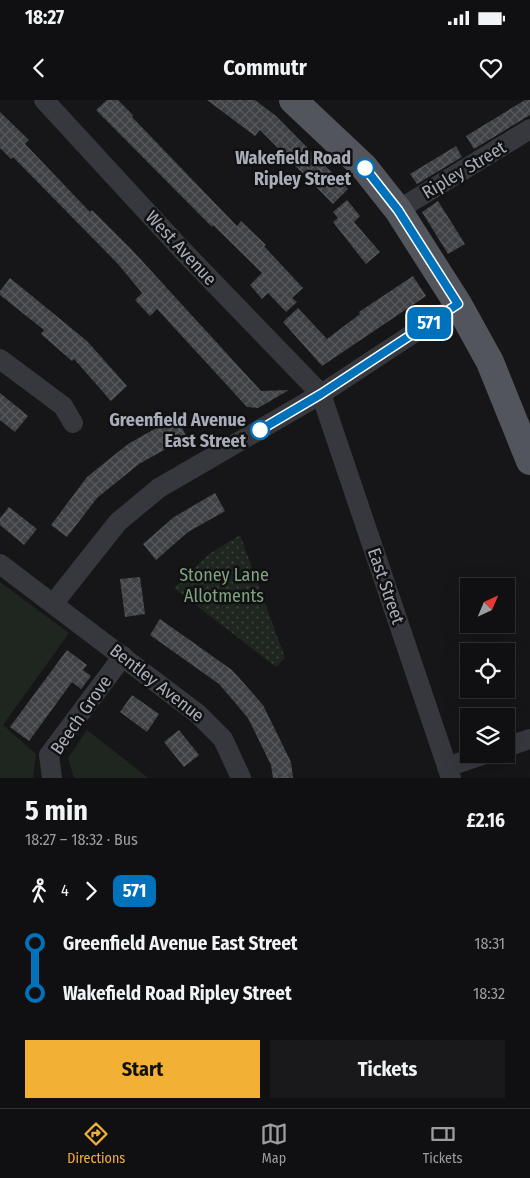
<!DOCTYPE html>
<meta charset="utf-8">
<style>
:root{--surface:#101012;--page:#19191b;--text:#f1f3f6;--muted:#9c9d9f;--line:#303032;--accent:#f2b134}
body{margin:0;font-family:"Fira Sans Condensed",sans-serif;background:var(--page);color:var(--text);height:100vh;display:flex;flex-direction:column;font-size:19px;white-space:nowrap}
*{box-sizing:border-box;margin:0}
p{font-size:16px;color:var(--muted)}
.icon{flex:none;width:28px;height:28px;fill:none;stroke:currentColor;stroke-width:2;stroke-linecap:round;stroke-linejoin:round}
.map{position:relative;height:678px;overflow:hidden}
.sheet{display:flex;flex-direction:column;background:var(--surface);flex:1}
.sheet>*{flex:none}
.badge{padding:0 10px;border-radius:8px;font-size:18px;line-height:32px}
.needle{width:32px;rotate:44deg}
.tools{position:absolute;left:460px;top:478px;display:grid;gap:10px}
.tools a{display:grid;place-items:center;width:55px;height:55px;border-radius:0px;background:var(--surface);box-shadow:0 5px 20px #0002,0 0 0 1px var(--line);font-size:25px}
.map>.badge{position:absolute;translate:-50% -50%;box-shadow:0 0 0 2px #fff}
.legs{display:flex;align-items:center;gap:8px;height:55px;padding:0 25px;font-size:16px}
.legs p{margin-inline-start:auto}
.summary{display:flex;align-items:center;justify-content:space-between;height:85px;padding:0 25px}
h1{font-size:28px;font-weight:700;line-height:38px}
.cta{display:flex;gap:10px;margin-top:auto;padding:10px 25px}
.cta a{flex:1;height:58px;border-radius:0px;background:var(--accent);color:#111;font-size:20px;font-weight:700;line-height:58px;text-align:center}
.cta a+a{background:var(--page);color:var(--text)}
ul{padding:0 25px;list-style:none}
li{display:flex;align-items:center;gap:18px;height:50px;font-size:19px}
li i{display:grid;place-items:center;width:8px;height:100%;margin:0 6px;background:currentColor}
li i::after{content:'';width:12px;height:12px;margin:-6px;border:4px solid;border-radius:50%;background:var(--surface)}
li p{margin-inline-start:auto}
li:first-child i{background:linear-gradient(#0000 50%,currentColor 0)}
li:last-child i{background:linear-gradient(currentColor 50%,#0000 0)}
.status{display:flex;justify-content:space-between;align-items:center;height:35px;padding:0 25px;background:var(--surface);direction:ltr}
.status svg{height:14px;fill:currentColor}
header{display:flex;justify-content:space-between;align-items:center;height:65px;padding:0 25px;background:var(--surface);font-size:22px;font-weight:700}
.menu{display:flex;justify-content:space-around;align-items:center;height:70px;border-top:1px solid var(--line);background:var(--surface);font-size:14px;color:var(--muted)}
.menu a{display:grid;justify-items:center;gap:2px}
.menu .on{color:var(--accent)}
.map>svg:first-child{display:block}
.grass{fill:#1e261f}
.garden{fill:url(#garden-dots)}
.building{fill:url(#building-cross-hatch)}
.lines{fill:none;stroke-linecap:round;stroke-linejoin:round}
.minor{stroke:#37383d;stroke-width:20}
.primary{stroke:#53555c;stroke-width:28}
.line-1-casing{stroke:#fff;stroke-width:11}
.line-1{stroke:#0072bc;stroke-width:8}
.stop-1-dot{fill:#fff;stroke:#0072bc;stroke-width:2.5}
.labels{text-anchor:middle;stroke-width:5;stroke-linejoin:round;paint-order:stroke}
.stop-label{font-size:18px;font-weight:bold;fill:#a8adb8;stroke:#111113;text-anchor:end}
.street-label{font-size:18px;fill:#a8adb8;stroke:#111113}
.park-label{font-size:18px;fill:#7fa381;stroke:#111113}
</style>
<div class="status"><b>18:27</b><svg viewBox="0 0 49 12"><path d="M0 12V9h3v3zM5 12V6h3v6zM10 12V3h3v9zM15 12V0h3v12zM26 1h20v11H26zM47 4h2v5h-2z"/></svg></div>
<header><svg class="icon" aria-label="back" viewBox="0 0 24 24"><path d="M15 5l-7 7 7 7"/></svg>Commutr<svg class="icon" aria-label="heart" viewBox="0 0 24 24"><path d="M12 20l-8-8c-3-5 5-10 8-4 3-6 11-1 8 4z"/></svg></header>
<div class="map">
<svg width="530" height="678" viewBox="0 0 530 678">
<defs>
<pattern id="garden-dots" width="8" height="8" patternUnits="userSpaceOnUse" patternTransform="scale(1.25)"><rect width="8" height="8" fill="#1e261f"/><path d="M2 2h.1M6 6h.1" fill="none" stroke="#3c433d" stroke-width="1.8" stroke-linecap="round"/></pattern>
<pattern id="building-cross-hatch" width="8" height="8" patternUnits="userSpaceOnUse" patternTransform="scale(1.25)"><rect width="8" height="8" fill="#404145"/><path d="M0 0l8 8M0 8l8-8" fill="none" stroke="#595a5e"/></pattern>
</defs>
<rect width="100%" height="100%" fill="#161618"/>
<g class="grass">
<polygon points="0,482 69,533 3,625 36,654 33,678 0,678"/>
<polygon points="87,630 147,677 147,678 74,678 68,658"/>
</g>
<polygon class="garden" points="240,435 285,558 276,567 174,488 209,454"/>
<g class="building">
<polygon points="107,0 118,0 133,15 132,17 237,126 241,121 266,145 264,146 303,188 292,198 297,202 286,212 268,193 262,199 250,185 262,173 213,125 212,127 96,10"/>
<polygon points="207,0 255,0 276,16 348,89 333,104 260,30 255,36"/>
<polygon points="525,0 530,0 530,15 474,49 466,36"/>
<polygon points="0,12 29,40 25,44 90,112 92,110 133,151 261,291 289,290 258,308 247,307 157,209 150,216 135,200 142,193 118,164 13,57 11,59 0,48"/>
<polygon points="456,46 462,57 417,84 410,74"/>
<polygon points="347,100 360,116 354,122 380,152 366,164 333,122 338,118 333,112"/>
<polygon points="438,101 465,144 448,154 422,112"/>
<polygon points="413,176 426,196 322,266 283,222 298,208 327,239 360,214 359,212"/>
<polygon points="10,178 87,241 127,286 111,301 74,259 72,261 41,234 44,230 0,195 0,191"/>
<polygon points="0,293 28,316 15,332 0,320"/>
<polygon points="176,317 187,337 139,364 97,398 67,437 51,425 87,377 128,344"/>
<polygon points="215,393 225,411 188,432 156,460 143,444 174,417"/>
<polygon points="9,407 37,429 24,445 0,425 0,418"/>
<polygon points="140,477 145,514 125,517 120,479"/>
<polygon points="160,519 232,570 263,605 291,662 293,678 273,678 271,665 248,618 219,584 150,535"/>
<polygon points="67,550 87,565 83,570 91,576 81,589 72,582 29,641 10,627"/>
<polygon points="132,595 159,614 147,632 120,612"/>
<polygon points="179,630 199,655 184,667 164,642"/>
</g>
<g class="lines">
<g class="minor">
<polyline points="44,0 183,151 321,294 451,678"/>
<polyline points="398,110 530,29"/>
<polyline points="0,259 63,306 73,323"/>
<polyline points="0,464 198,614 223,639 241,678"/>
<polyline points="53,504 118,422 159,388 321,294 458,204"/>
<polyline points="506,647 530,639"/>
<polyline points="447,667 485,654"/>
<polyline points="52,678 49,655 123,556"/>
</g>
<polyline class="primary" points="293,0 364,67 398,110 458,204 490,262 530,361"/>
</g>
<g class="lines">
<defs>
<polyline id="line-1" points="260,330 321,294 458,204 398,110 365,68"/>
</defs>
<use href="#line-1" class="line-1-casing"/>
<use href="#line-1" class="line-1"/>
</g>
<g class="stop-1-dot">
<circle cx="365" cy="68" r="9"/>
<circle cx="260" cy="330" r="9"/>
</g>
<g class="labels">
<g class="stop-label">
<text x="351" y="64">Wakefield Road<tspan x="351" dy="21">Ripley Street</tspan></text>
<text x="246" y="326">Greenfield Avenue<tspan x="246" dy="21">East Street</tspan></text>
</g>
<g class="street-label">
<text transform="translate(464 70) rotate(-31)" y="6">Ripley Street</text>
<text transform="translate(181 148) rotate(47)" y="6">West Avenue</text>
<text transform="translate(386 486) rotate(71)" y="6">East Street</text>
<text transform="translate(157 583) rotate(38)" y="6">Bentley Avenue</text>
<text transform="translate(81 615) rotate(-55)" y="6">Beech Grove</text>
</g>
<g class="park-label">
<text x="224" y="481">Stoney Lane<tspan x="224" dy="21">Allotments</tspan></text>
</g>
</g>
</svg>
<div class="tools">
<a><svg class="needle" viewBox="-14 -14 28 28"><path d="M0-13l5 13h-10z" fill="#e53935"/><path d="M0 13l5-13h-10z" fill="#9c9d9f"/></svg></a>
<a><svg class="icon" aria-label="locate" viewBox="0 0 24 24"><circle cx="12" cy="12" r="6"/><path d="M12 2v4M12 18v4M2 12h4M18 12h4"/></svg></a>
<a><svg class="icon" aria-label="layers" viewBox="0 0 24 24"><path d="M12 4l9 5-9 5-9-5zM3 14l9 5 9-5"/></svg></a>
</div>
<b class="badge" style="left:429px;top:223px;background:#0072bc;color:#fff">571</b>
</div>
<section class="sheet">
<div class="summary"><div><h1>5 min</h1><p>18:27 – 18:32 · Bus</p></div><b>£2.16</b></div>
<div class="legs"><svg class="icon" aria-label="walk" viewBox="0 0 24 24"><circle cx="13" cy="4" r="2"/><path d="M13 8l-2 6 4 7M11 14l-3 7M7 12l3-4h3l4 4"/></svg>4<svg class="icon" aria-label="forward" viewBox="0 0 24 24"><path d="M9 5l7 7-7 7"/></svg><b class="badge" style="background:#0072bc;color:#fff">571</b></div>
<ul>
<li><i style="color:#0072bc"></i><b>Greenfield Avenue East Street</b><p>18:31</p></li>
<li><i style="color:#0072bc"></i><b>Wakefield Road Ripley Street</b><p>18:32</p></li>
</ul>
<div class="cta"><a>Start</a><a>Tickets</a></div>
</section>
<nav class="menu">
<a class="on"><svg class="icon" aria-label="directions" viewBox="0 0 24 24"><path d="M12 3l9 9-9 9-9-9zM9 14v-3h6M13 9l2 2-2 2"/></svg>Directions</a>
<a><svg class="icon" aria-label="map" viewBox="0 0 24 24"><path d="M3 6l6-2 6 2 6-2v14l-6 2-6-2-6 2zM9 4v14M15 6v14"/></svg>Map</a>
<a><svg class="icon" aria-label="tickets" viewBox="0 0 24 24"><path d="M3 7h18v10H3zM15 7v10"/></svg>Tickets</a>
</nav>
